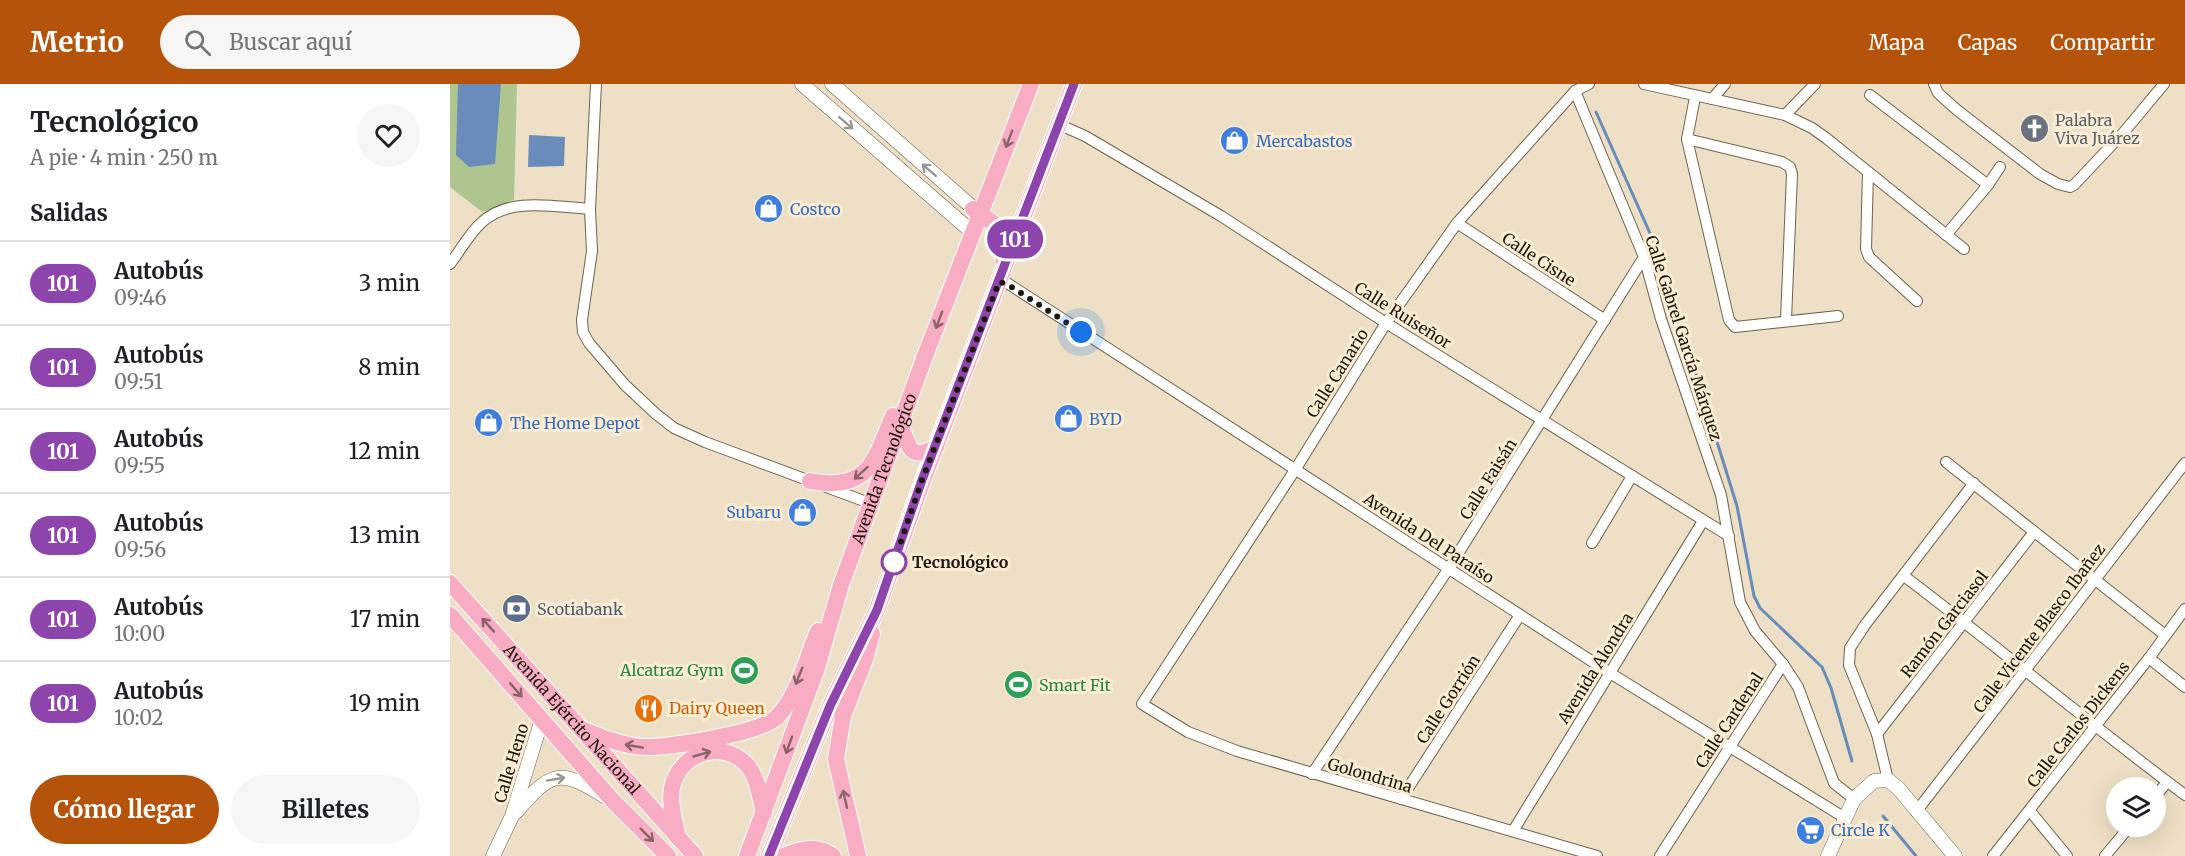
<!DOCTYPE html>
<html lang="es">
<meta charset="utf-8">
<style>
:root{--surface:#fff;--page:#f6f6f6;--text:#202124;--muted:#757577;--line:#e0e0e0;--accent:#b45309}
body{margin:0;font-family:Merriweather,serif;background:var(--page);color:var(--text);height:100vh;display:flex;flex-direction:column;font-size:22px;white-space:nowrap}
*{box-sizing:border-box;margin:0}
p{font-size:20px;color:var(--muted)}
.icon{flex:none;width:33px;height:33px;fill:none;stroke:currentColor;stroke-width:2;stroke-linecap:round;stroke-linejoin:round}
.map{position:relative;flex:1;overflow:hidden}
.side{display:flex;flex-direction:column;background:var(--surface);width:450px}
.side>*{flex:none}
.badge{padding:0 12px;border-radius:20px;font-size:21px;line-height:39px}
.fabs{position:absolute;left:1656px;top:693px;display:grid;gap:12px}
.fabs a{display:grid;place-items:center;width:60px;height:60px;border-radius:50%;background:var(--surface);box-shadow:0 6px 24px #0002;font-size:30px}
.you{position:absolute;width:30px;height:30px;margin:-15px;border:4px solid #fff;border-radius:50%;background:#1a73e8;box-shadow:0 0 0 9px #1a73e833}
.map>.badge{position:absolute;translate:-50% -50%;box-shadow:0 0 0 3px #fff}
h2{padding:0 30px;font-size:22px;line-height:54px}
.round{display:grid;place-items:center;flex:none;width:63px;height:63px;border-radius:32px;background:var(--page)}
.head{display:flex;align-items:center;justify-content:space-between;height:102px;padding:0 30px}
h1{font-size:28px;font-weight:700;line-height:45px}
.button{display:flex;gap:12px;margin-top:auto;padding:12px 30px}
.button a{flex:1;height:69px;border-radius:36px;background:var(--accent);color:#fff;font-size:24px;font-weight:700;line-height:69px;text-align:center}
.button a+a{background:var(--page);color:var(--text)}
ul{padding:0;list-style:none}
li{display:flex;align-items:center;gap:18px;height:84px;padding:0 30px;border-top:2px solid var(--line)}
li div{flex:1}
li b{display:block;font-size:22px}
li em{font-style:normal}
li .badge{min-width:66px;font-weight:700;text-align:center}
header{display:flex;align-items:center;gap:36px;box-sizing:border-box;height:84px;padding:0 30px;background:var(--accent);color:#fff}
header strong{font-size:28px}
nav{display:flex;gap:33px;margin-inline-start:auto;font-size:21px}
.search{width:420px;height:54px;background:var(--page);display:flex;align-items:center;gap:15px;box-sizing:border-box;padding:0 21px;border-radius:33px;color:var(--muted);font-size:22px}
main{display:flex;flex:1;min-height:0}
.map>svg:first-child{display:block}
.green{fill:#aec590}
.water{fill:#6a8cba}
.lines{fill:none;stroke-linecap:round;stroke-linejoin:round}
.stream{stroke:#6a8cba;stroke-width:3}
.minor-casing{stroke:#6e624c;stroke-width:12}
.tertiary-casing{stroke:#6e624c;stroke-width:15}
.primary-casing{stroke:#fff;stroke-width:18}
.minor{stroke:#fff;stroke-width:10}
.tertiary{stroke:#fff;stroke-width:14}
.primary{stroke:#f8adc4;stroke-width:16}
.oneway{stroke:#999793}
.oneway2{stroke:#8a6269}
.line-casing{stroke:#fff;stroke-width:14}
.line{stroke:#8e44ad;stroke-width:9}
.walk{stroke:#1c180e;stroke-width:6;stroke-dasharray:0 10.8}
.stop-dot{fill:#fff;stroke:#8e44ad;stroke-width:3}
.labels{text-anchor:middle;stroke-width:6;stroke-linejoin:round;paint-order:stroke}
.worship-label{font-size:16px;fill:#5b616d;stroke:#faedd3;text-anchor:start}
.shop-label{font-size:16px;fill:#366cbe;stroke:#faedd3;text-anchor:start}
.street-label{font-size:16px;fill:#1c180e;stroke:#faedd3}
.stop-label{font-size:16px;font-weight:bold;fill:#1c180e;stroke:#faedd3;text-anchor:start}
.service-label{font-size:16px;fill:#4e5e75;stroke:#faedd3;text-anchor:start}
.leisure-label{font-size:16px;fill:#27864d;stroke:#faedd3;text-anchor:end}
.food-label{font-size:16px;fill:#c56008;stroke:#faedd3;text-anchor:start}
</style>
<header>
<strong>Metrio</strong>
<div class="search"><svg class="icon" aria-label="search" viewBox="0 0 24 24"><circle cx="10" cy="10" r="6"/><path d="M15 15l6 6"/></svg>Buscar aquí</div>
<nav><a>Mapa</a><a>Capas</a><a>Compartir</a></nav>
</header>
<main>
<section class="side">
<div class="head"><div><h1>Tecnológico</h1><p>A pie · 4 min · 250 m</p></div><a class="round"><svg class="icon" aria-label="heart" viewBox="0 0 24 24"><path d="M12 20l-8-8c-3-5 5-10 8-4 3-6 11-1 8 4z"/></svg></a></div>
<h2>Salidas</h2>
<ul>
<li><span class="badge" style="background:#8e44ad;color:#fff">101</span><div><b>Autobús</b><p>09:46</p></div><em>3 min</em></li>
<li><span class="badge" style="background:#8e44ad;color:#fff">101</span><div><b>Autobús</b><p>09:51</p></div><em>8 min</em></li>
<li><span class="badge" style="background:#8e44ad;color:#fff">101</span><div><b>Autobús</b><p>09:55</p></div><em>12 min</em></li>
<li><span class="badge" style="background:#8e44ad;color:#fff">101</span><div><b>Autobús</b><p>09:56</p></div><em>13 min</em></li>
<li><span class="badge" style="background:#8e44ad;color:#fff">101</span><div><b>Autobús</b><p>10:00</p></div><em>17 min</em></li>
<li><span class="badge" style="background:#8e44ad;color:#fff">101</span><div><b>Autobús</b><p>10:02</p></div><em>19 min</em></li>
</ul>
<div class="button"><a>Cómo llegar</a><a>Billetes</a></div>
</section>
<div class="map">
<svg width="1735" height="772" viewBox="0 0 1735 772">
<rect width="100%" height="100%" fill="#ede0c6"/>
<polygon class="green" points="0,0 67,0 64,116 32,128 0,103"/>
<g class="water">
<polygon points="8,0 51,0 45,80 19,83 6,71"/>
<polygon points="79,51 115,53 114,82 78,83"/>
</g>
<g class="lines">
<g class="stream">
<polyline points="1146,28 1207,165 1287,422 1304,512 1310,524 1372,583 1381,604 1402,677"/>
<polyline points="1433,732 1466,772"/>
</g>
<defs>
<g id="minor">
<polyline points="146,0 140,125 142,167 132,236 133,248 139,259 175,301 206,330 224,344 255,358 422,420"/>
<polyline points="1139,0 1125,7 1007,139 936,239 845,386 692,620 738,648 787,667 1147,772"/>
<polyline points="1194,0 1335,31 1362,44 1376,54 1514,165"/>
<polyline points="1484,0 1488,9 1507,26 1590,90 1608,100 1620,103 1624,101 1674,48 1714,0"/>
<polyline points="1125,7 1194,173 1211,235 1271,411 1290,518 1305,547 1333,580 1348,603 1384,699 1404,715"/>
<polyline points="1420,11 1538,101"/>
<polyline points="1245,13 1237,55 1279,236 1285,243 1388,232"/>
<polyline points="1262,15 1275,0"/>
<polyline points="1335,31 1365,0"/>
<polyline points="608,40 635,52 771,132 936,239 1279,452"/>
<polyline points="1237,55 1332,78 1340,83 1342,90 1336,236"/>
<polyline points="1418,88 1416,165 1419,173 1467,217"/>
<polyline points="1007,139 1155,236"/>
<polyline points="1496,151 1538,101 1550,83"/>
<path d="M0,180C10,167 19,150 31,139C59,112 105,123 140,125"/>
<polyline points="549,198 557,199 1160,589 1395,734"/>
<polyline points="1496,378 1715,551"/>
<polyline points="1142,459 1182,392"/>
<path d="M1454,492C1549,564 1640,640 1735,711"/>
<polyline points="1699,574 1735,603"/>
<polyline points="1427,650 1584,448"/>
<polyline points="862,690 999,484 1194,173"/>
<polyline points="1438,696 1427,650 1399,581 1400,564 1415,541 1524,399"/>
<polyline points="1706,712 1717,698"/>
<polyline points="951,715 1070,531"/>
<polyline points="1580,727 1617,772"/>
<polyline points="1466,728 1735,379"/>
<polyline points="1063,747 1253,437"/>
<polyline points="1210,772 1333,580"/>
<polyline points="1543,772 1699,574 1735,525"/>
<polyline points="1655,772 1680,742"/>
</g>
<g id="tertiary">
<polyline points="352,0 515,142 523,147"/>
<polyline points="382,0 523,124"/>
<path d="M66,728C100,689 108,683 154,712"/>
<polyline points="43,772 62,732 92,635"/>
<polyline points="1378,772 1404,715 1424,697 1438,696 1449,705 1505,772"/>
</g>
<g id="primary">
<path d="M523,125C552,145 551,140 553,175"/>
<path d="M451,343C460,364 460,377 486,363"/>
<path d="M360,397C418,408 424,378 443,332"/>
<path id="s1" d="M0,499L245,772"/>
<polyline points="0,531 163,717 218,772"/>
<path d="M132,645C151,653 173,662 194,663C218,664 311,649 327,633C347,613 357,574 368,547"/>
<path d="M228,754C225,738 219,721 222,704C229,669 272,654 297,681C308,694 310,713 314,729"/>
<path id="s2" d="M297,772L366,587L391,501L478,264L581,0"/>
<polyline points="319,772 380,622 427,526 473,396 624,0"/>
<path d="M334,772C352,764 366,761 383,772"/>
<polyline points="408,772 386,675 393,632 415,575 422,550"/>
</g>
</defs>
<use href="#minor" class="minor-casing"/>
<use href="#tertiary" class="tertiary-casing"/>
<use href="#primary" class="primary-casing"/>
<use href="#minor" class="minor"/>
<use href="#tertiary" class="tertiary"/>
<use href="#primary" class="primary"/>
</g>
<defs><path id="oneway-shaft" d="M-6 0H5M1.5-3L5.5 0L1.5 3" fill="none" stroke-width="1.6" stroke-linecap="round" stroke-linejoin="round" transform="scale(1.5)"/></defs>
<g class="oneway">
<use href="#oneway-shaft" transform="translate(396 39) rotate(41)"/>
<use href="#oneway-shaft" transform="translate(479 86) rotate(-139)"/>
<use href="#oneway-shaft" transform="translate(106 695) rotate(-10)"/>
</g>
<g class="oneway2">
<use href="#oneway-shaft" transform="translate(559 55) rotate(111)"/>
<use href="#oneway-shaft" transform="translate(489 236) rotate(111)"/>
<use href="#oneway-shaft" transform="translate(411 389) rotate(138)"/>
<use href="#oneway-shaft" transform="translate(38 541) rotate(-132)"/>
<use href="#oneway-shaft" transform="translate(349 592) rotate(112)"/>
<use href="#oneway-shaft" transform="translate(66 606) rotate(49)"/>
<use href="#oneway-shaft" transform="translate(339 661) rotate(110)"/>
<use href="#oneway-shaft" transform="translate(184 662) rotate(-170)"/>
<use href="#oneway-shaft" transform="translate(252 670) rotate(-16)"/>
<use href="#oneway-shaft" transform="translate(395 715) rotate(-103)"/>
<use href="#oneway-shaft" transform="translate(197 751) rotate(45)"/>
</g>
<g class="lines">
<defs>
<polyline id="line" points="319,772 380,622 427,526 472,396 624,0"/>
</defs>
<use href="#line" class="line-casing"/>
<use href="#line" class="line"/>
<polyline class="walk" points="444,478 472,396 549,198 557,200 631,248"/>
</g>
<defs>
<symbol id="church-disc" viewBox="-11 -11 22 22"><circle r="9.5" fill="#6b7280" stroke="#faedd3"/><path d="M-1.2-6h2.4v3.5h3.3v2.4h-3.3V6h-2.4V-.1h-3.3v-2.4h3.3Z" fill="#fff"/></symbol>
<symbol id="shop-disc" viewBox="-11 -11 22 22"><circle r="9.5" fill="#3f7fe0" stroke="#faedd3"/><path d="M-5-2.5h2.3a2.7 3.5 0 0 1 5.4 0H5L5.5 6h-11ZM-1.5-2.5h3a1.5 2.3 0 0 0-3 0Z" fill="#fff"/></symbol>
<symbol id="bank-disc" viewBox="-11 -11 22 22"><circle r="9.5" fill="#5c6f8a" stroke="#faedd3"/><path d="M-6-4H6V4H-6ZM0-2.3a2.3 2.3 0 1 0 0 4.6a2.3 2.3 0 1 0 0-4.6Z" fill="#fff"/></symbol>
<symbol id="stadium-disc" viewBox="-11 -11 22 22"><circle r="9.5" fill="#2e9e5b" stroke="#faedd3"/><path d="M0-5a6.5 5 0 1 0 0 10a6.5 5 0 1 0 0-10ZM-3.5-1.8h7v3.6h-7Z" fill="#fff"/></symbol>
<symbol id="restaurant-disc" viewBox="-11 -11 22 22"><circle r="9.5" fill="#e8710a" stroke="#faedd3"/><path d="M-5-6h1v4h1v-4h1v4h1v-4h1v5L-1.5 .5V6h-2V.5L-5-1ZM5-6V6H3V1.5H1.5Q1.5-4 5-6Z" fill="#fff"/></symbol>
<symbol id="supermarket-disc" viewBox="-11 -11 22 22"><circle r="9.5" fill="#3f7fe0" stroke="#faedd3"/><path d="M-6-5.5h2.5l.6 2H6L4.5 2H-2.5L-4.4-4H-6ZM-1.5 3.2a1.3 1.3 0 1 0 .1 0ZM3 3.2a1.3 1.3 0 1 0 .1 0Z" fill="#fff"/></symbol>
</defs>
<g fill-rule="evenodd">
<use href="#church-disc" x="1568" y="28" width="33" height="33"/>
<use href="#shop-disc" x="768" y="40" width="33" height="33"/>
<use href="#shop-disc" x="302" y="108" width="33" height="33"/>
<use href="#shop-disc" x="602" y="318" width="33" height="33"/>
<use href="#shop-disc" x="22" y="322" width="33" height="33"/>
<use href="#shop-disc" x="336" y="412" width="33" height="33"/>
<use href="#bank-disc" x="50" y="508" width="33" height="33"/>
<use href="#stadium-disc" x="278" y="570" width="33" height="33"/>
<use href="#stadium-disc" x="552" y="584" width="33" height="33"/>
<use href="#restaurant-disc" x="182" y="608" width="33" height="33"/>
<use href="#supermarket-disc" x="1344" y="730" width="33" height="33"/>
</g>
<circle class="stop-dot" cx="444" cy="478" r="12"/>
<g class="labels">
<g class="worship-label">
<text x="1605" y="42">Palabra<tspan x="1605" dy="18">Viva Juárez</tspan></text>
</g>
<g class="shop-label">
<text x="806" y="63">Mercabastos</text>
<text x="340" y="131">Costco</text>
<text x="639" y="341">BYD</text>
<text x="60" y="345">The Home Depot</text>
<text x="331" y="434" text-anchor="end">Subaru</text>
<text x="1381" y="752">Circle K</text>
</g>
<g class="street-label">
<text transform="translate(1089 175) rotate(33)" y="6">Calle Cisne</text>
<text transform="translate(953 231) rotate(32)" y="6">Calle Ruiseñor</text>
<text transform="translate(1234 254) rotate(72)" y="6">Calle Gabrel García Márquez</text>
<text transform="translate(887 289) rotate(-58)" y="6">Calle Canario</text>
<text dy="6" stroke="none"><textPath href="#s2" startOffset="411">Avenida Tecnológico</textPath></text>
<text transform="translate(1038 395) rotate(-58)" y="6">Calle Faisán</text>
<text transform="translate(979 454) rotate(33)" y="6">Avenida Del Paraíso</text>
<text transform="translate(1494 540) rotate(-52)" y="6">Ramón Garciasol</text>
<text transform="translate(1589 544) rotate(-53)" y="6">Calle Vicente Blasco Ibañez</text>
<text transform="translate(1145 584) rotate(-58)" y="6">Avenida Alondra</text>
<text transform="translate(998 615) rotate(-57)" y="6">Calle Gorrión</text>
<text dy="6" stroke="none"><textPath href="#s1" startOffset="183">Avenida Ejército Nacional</textPath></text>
<text transform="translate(1279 636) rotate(-57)" y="6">Calle Cardenal</text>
<text transform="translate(1628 640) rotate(-52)" y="6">Calle Carlos Dickens</text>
<text transform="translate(61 679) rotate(-73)" y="6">Calle Heno</text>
<text transform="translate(920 691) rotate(16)" y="6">Golondrina</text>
</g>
<g class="stop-label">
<text x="462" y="484">Tecnológico</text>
</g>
<g class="service-label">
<text x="87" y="531">Scotiabank</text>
</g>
<g class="leisure-label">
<text x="274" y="592">Alcatraz Gym</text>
<text x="589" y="607" text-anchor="start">Smart Fit</text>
</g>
<g class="food-label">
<text x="219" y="630">Dairy Queen</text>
</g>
</g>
</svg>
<div class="fabs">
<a><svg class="icon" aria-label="layers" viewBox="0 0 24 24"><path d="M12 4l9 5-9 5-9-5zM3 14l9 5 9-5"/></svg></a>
</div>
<div class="you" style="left:631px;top:248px"></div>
<b class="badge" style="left:565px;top:155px;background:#8e44ad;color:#fff">101</b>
</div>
</main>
